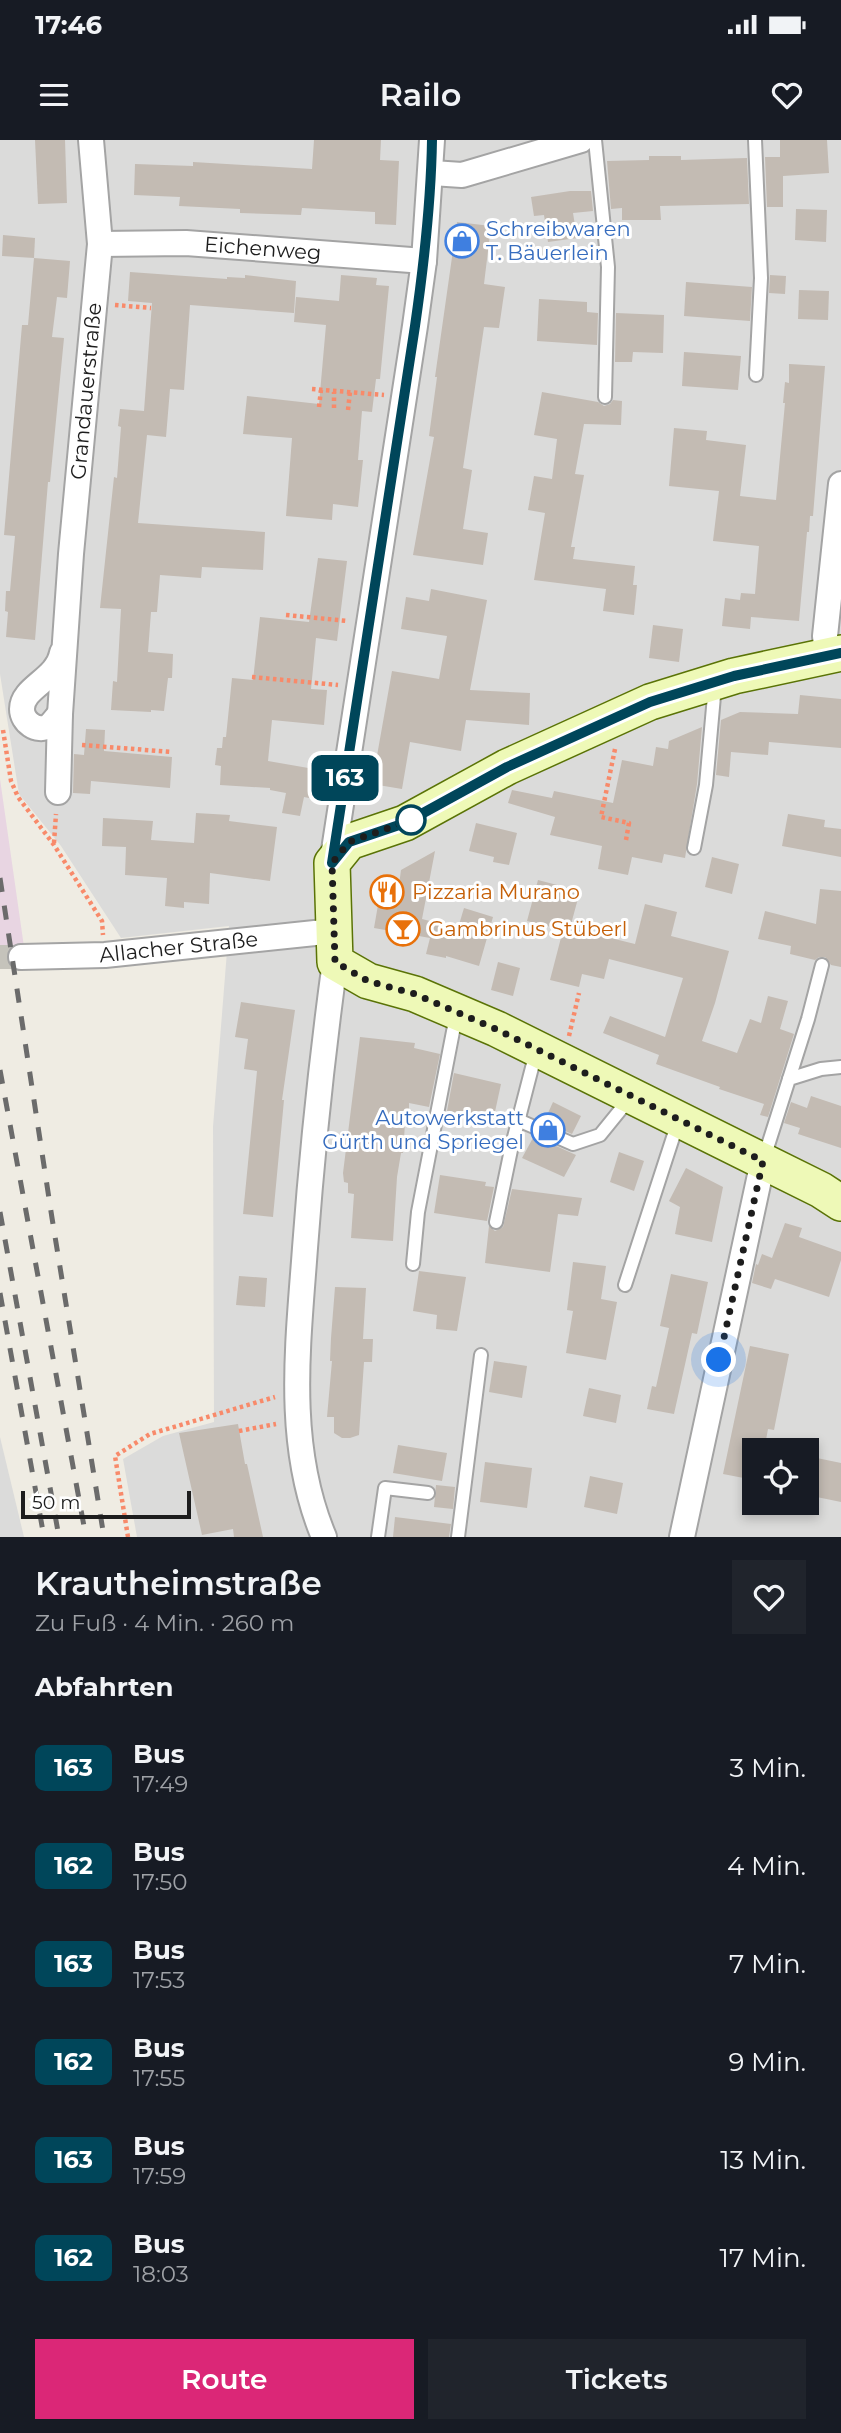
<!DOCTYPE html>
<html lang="de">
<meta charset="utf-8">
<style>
:root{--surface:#171b24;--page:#20242c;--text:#f1f3f6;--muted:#9ea1a6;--accent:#db2777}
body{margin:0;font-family:Montserrat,sans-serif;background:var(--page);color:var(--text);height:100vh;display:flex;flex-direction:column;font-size:26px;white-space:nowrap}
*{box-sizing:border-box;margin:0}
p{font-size:23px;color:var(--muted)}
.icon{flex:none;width:38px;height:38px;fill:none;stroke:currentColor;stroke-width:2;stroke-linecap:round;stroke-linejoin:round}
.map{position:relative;height:1397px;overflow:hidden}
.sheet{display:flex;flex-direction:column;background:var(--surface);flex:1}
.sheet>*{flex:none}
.badge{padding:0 14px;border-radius:10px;font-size:24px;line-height:46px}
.buttons{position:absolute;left:742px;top:1298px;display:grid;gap:14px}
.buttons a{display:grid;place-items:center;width:77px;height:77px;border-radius:0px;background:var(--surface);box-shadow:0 4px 10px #0003;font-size:35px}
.scale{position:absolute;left:21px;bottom:18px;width:170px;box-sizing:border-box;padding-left:7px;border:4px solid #1d1d1d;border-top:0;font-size:19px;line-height:24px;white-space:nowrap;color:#1d1d1d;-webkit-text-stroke:5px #fff;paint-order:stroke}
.you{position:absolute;width:35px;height:35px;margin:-18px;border:5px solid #fff;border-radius:50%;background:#1a73e8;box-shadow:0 0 0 10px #1a73e833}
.map>.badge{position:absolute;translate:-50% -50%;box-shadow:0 0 0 4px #fff}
h2{padding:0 35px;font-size:26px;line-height:63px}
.round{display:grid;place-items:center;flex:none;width:74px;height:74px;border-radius:0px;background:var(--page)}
.overview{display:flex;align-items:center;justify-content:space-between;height:119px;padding:0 35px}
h1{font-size:33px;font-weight:600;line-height:52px}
.cta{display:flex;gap:14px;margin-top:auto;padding:14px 35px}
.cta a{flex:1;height:80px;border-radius:0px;background:var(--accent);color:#fff;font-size:28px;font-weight:600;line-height:80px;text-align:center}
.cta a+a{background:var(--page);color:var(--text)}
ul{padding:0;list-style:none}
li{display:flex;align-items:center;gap:21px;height:98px;padding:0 35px}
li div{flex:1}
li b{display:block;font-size:26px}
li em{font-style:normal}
li .badge{min-width:77px;font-weight:700;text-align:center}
.status{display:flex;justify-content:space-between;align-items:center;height:49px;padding:0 35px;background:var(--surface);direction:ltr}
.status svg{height:19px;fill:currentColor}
header{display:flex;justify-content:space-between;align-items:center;height:91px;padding:0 35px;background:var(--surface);font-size:32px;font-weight:600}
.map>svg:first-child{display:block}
.residential{fill:#dbdbda;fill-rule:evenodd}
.industrial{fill:#e8d5e2}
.building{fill:#c3bbb3}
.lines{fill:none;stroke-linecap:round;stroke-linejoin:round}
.street-tunnel{stroke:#c5c3bb;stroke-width:24;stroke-dasharray:24 12;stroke-linecap:butt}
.lane-casing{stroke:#a4a4a4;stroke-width:16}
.street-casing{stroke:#a4a4a4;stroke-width:28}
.secondary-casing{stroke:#5a7306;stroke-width:38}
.path{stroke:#f88a6a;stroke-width:4.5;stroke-dasharray:3.5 3.5;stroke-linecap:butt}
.lane{stroke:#fff;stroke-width:12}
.street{stroke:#fff;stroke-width:24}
.secondary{stroke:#eef9b7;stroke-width:35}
.rail{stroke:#6b6b6b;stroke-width:5;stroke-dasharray:14 14;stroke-linecap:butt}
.line-casing{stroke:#fff;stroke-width:16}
.line{stroke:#00465a;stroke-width:10}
.walk{stroke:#1d1d1d;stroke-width:7;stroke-dasharray:0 12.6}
.stop-dot{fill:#fff;stroke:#00465a;stroke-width:3.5}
.labels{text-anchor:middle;stroke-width:6;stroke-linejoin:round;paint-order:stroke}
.shop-label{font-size:21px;fill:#366cbe;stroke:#fff;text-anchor:start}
.street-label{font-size:21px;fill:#1d1d1d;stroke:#fff}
.food-label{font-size:21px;fill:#c56008;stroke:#fff;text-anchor:start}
</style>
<div class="status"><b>17:46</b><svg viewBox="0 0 49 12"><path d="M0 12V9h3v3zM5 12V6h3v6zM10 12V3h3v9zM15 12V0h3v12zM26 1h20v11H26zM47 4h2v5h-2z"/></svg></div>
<header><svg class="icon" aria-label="menu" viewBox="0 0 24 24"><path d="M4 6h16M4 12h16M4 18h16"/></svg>Railo<svg class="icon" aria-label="heart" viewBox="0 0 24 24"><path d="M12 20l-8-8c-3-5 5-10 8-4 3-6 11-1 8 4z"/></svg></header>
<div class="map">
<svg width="841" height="1397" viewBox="0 0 841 1397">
<rect width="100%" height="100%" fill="#efece3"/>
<g class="residential">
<path d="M0,0H841V1397H137L123,1319L163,1296L214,1282L213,987L229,786L121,798L61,706L19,654L0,534ZM754,1311H807V1363H754Z"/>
<polygon points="0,1297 24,1397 0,1397"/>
</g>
<polygon class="industrial" points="0,639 24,807 0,808"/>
<g class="building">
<polygon points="35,0 65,0 67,63 38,64"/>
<polygon points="314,0 381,0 380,20 399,21 396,85 375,84 375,72 302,68 301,75 240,73 240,69 179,66 180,57 134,55 135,24 193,26 193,22 312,29"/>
<polygon points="780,0 827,0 829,33 783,36 783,67 767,67 765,17 780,17"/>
<polygon points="649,16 681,16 681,20 747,18 749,64 660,66 661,80 622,80 622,68 611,69 607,21 649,20"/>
<polygon points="570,51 591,51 593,71 573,73 577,98 548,102 544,75 534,76 531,57"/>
<polygon points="796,69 827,70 826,102 795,100"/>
<polygon points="457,82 491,86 484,144 505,147 499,188 484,187 463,328 472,330 463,389 488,393 483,425 413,415 434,297 429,296 437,237 435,237"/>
<polygon points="3,95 35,98 34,118 2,116"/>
<polygon points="34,118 70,121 67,158 57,157 52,197 64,198 50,342 48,342 35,500 6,497 8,472 5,471 6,451 10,451 15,396 4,395 22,185 28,185"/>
<polygon points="130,132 227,139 227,137 245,138 245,135 296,141 294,173 190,165 184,250 170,249 166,297 147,295 138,383 265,392 263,430 202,427 201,438 160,435 157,472 151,472 148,512 173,514 172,538 168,538 164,571 151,570 151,572 111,570 113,541 117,542 121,469 100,468 114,337 117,338 121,287 118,286 120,269 144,271 152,163 128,161"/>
<polygon points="341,135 377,138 376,145 389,146 380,239 376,239 372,272 362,271 358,320 363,320 358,367 333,364 332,380 286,376 292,298 243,294 247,256 319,264 326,185 294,182 296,157 339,161"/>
<polygon points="770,135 786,136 785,154 769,153"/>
<polygon points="686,142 752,147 750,181 684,176"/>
<polygon points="799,150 829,151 828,180 798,179"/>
<polygon points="539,159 587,162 587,172 598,173 597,205 537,201"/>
<polygon points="616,173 664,175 663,213 633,212 632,222 615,222"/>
<polygon points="684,212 741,216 738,250 682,246"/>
<polygon points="789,224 825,226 813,376 810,376 809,392 807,392 799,481 751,477 750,489 722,486 725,458 740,460 741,453 755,454 759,406 713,401 719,351 669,346 674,288 707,291 706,300 746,305 740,356 776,360 785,263 783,263 785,242 789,243"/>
<polygon points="542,252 598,262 604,266 610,264 613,260 622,261 621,285 584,284 575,334 584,335 571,407 575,407 573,419 635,426 633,445 637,445 634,475 603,471 606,449 534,440 545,373 528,370 534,336 552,339 557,299 534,295"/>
<polygon points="318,418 347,421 337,501 316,498 311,549 327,550 324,585 272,580 268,621 314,629 309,658 304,657 300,676 282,673 286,653 270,650 270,648 220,645 221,626 215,625 217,608 222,608 223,597 226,597 232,538 253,540 260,477 309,482"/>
<polygon points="431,449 487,460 470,550 530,553 529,585 466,580 461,611 410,602 402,649 372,644 392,531 439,539 447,496 401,489 406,457 429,461"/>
<polygon points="653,485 683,489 679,522 649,518"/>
<polygon points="800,555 841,559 841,608 769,602 768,615 731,612 729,637 716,635 721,580 740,572 798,574"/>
<polygon points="702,587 697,644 685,718 664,714 662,723 632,717 628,735 598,729 602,706 550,695 555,677 508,663 512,650 552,658 554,651 613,663 622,620 653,626 656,607 668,609 669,601"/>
<polygon points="86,589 105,590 104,611 172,617 170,648 91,641 90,654 73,653 74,614 84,615"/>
<polygon points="196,673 230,675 229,681 277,687 270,741 210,733 209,764 184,762 184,768 165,766 167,738 125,735 126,707 102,706 103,678 153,681 151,700 194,703"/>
<polygon points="788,674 825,680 824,687 841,689 841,717 782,706"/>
<polygon points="476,683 517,693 509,725 493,722 494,717 469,711"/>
<polygon points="435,711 422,779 458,788 464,768 493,777 479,826 446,816 446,818 426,814 430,798 374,788 382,742 399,745 401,730"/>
<polygon points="712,717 739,724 732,754 705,747"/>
<polygon points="538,740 580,751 570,788 635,804 645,764 677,772 671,796 729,811 715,863 702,901 737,913 750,879 761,883 768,856 788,861 780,889 794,894 768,977 760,975 764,964 719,949 720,947 656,924 659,915 603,893 610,876 665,897 683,838 609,819 604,839 582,834 579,847 550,840 563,790 527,781"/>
<polygon points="820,749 841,751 841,827 831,825 825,817 819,817 815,820 790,814 791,806 758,799 765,771 816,784"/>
<polygon points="498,822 520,828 513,856 491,850"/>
<polygon points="241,862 295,870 282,960 284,960 273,1077 243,1074 257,931 244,929 248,899 235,897"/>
<polygon points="360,897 415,903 414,908 440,914 429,967 409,963 409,969 406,969 403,1013 401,1013 397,1037 393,1101 351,1098 354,1054 348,1053 348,1043 344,1042 343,1033"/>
<polygon points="454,933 501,944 493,981 447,971"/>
<polygon points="811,956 841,966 841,1008 798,994 800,988 784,983 791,962 807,968"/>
<polygon points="553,962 581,976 572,994 544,982"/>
<polygon points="534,996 576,1015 564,1037 522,1018"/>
<polygon points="619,1012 644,1021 634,1051 610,1042"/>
<polygon points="686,1028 723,1047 712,1102 675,1094 680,1067 669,1061"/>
<polygon points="440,1035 486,1042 485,1046 494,1047 487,1081 434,1073"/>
<polygon points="512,1049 582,1058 578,1076 558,1074 550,1132 485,1123 489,1086 495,1091 503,1087"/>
<polygon points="785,1083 802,1088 799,1097 841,1112 841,1120 829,1157 775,1139 771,1149 752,1143 756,1124 758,1125 762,1114 772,1118"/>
<polygon points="573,1122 606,1126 601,1159 617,1162 606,1220 566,1213 573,1171 567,1170"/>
<polygon points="419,1131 466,1137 457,1191 436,1189 437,1175 413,1171"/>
<polygon points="671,1134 708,1142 697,1194 692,1193 674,1274 647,1269 652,1246 656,1247 669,1188 660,1186"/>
<polygon points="239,1136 267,1138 265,1167 236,1165"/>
<polygon points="335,1147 366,1148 363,1199 373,1199 372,1222 364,1222 359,1295 350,1298 342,1298 334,1293 334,1277 327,1277 332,1221 330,1221 331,1198"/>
<polygon points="750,1206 789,1214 774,1290 768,1289 764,1311 754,1311 754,1340 723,1334"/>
<polygon points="494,1221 527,1226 522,1258 489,1252"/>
<polygon points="589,1248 621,1255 616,1283 583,1276"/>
<polygon points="238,1284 245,1324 247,1324 263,1397 234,1397 233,1389 202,1395 179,1293"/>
<polygon points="398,1305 447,1313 442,1341 393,1333"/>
<polygon points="812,1317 841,1323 841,1362 807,1355 807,1342"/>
<polygon points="485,1322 532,1328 527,1368 480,1362"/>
<polygon points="590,1336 623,1343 617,1374 584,1367"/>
<polygon points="436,1345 455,1347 453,1369 434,1367"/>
<polygon points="395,1377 451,1384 449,1397 393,1397"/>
</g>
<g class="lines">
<polyline class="street-tunnel" points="0,817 21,817"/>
<defs>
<g id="lane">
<polyline points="595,0 608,127 605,257"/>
<polyline points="755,0 761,138 756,235"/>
<polyline points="694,708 706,645 715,545"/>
<polyline points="789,939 808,879 822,825"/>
<polyline points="518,980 573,1004 600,995 630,958"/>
<polyline points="764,1018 789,939 821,929 841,927"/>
<polyline points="496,1082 512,1005 536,912"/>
<polyline points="413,1124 418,1072 456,876"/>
<polyline points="625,1145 678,982"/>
<polyline points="378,1397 385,1348 428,1353"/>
<polyline points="458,1397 481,1215"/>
</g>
<g id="street">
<polyline points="432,33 462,35 581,0"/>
<path id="s1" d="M100,104L186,103L424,121"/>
<polyline points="827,515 825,496 841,344"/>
<path d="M60,574C56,578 53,583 49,586C37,593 22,582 22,569C22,547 57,540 62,513"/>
<path id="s2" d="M58,652L60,574L71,414L100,104L91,0"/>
<polyline points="332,723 415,186 424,121 432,0"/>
<path id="s3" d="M21,817L105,815L334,791"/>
<path d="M324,1397C285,1305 298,1205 305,1108C312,1013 322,917 335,822"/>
<polyline points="682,1397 763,1021"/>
</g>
<polyline id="secondary" points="841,513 734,536 650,562 507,627 405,683 349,702 332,723 335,822 368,841 415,854 497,889 821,1050 841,1063"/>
</defs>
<use href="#lane" class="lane-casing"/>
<use href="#street" class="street-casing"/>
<use href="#secondary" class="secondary-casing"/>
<g class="path">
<polyline points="115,165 151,168"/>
<polyline points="312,249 384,255"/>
<polyline points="319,267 321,250"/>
<polyline points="334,268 334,252"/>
<polyline points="348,270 350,252"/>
<polyline points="286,475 348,481"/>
<polyline points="252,537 338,545"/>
<polyline points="3,590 11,641 18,657 54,705 102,781 103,795"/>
<polyline points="82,605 172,612"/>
<polyline points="615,609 601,677 629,683 626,700"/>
<polyline points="54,703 56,674"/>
<polyline points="569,896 579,853"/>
<polyline points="239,1291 276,1284"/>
<polyline points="128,1397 115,1316 150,1294 275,1257"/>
</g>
<use href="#lane" class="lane"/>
<use href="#street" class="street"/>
<use href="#secondary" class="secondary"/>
<g class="rail">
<polyline points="0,738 52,1078 104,1397"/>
<polyline points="0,930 86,1397"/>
<polyline points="0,1072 59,1397"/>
<polyline points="0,1153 44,1397"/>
</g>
</g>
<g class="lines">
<defs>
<path id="line" d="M432,0C431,63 424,124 415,186L332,723L349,702L405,683L507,627L650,562L734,536L841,513"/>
</defs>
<use href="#line" class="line-casing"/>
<use href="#line" class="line"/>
<polyline class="walk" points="411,680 349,702 332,723 335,822 368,841 415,854 496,889 763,1021 719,1220"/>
</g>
<defs>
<symbol id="shop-ring" viewBox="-11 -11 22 22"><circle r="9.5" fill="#fff" stroke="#3f7fe0" stroke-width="1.5"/><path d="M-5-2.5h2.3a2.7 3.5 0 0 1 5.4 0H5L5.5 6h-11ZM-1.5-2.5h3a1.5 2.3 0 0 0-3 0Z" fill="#3f7fe0"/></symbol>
<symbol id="restaurant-ring" viewBox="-11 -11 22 22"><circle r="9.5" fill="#fff" stroke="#e8710a" stroke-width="1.5"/><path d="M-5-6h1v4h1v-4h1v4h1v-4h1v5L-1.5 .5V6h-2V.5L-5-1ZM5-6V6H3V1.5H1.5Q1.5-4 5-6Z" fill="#e8710a"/></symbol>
<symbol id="bar-ring" viewBox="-11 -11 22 22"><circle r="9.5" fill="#fff" stroke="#e8710a" stroke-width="1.5"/><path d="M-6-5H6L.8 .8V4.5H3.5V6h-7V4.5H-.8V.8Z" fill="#e8710a"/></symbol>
</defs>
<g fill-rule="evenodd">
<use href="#shop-ring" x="443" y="82" width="38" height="38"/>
<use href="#restaurant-ring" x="368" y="733" width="38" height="38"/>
<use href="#bar-ring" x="384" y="770" width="38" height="38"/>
<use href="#shop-ring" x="529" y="971" width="38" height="38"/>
</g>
<circle class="stop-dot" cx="411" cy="680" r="14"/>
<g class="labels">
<g class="shop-label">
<text x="486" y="96">Schreibwaren<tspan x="486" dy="24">T. Bäuerlein</tspan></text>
<text x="524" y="985" text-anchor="end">Autowerkstatt<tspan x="524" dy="24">Gürth und Spriegel</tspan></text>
</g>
<g class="street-label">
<text dy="7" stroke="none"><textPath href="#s1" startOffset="163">Eichenweg</textPath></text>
<text dy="7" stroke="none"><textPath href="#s2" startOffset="402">Grandauerstraße</textPath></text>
<text dy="7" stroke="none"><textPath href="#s3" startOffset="158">Allacher Straße</textPath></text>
</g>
<g class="food-label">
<text x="412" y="759">Pizzaria Murano</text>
<text x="428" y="796">Gambrinus Stüberl</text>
</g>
</g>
</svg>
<div class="buttons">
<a><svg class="icon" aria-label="locate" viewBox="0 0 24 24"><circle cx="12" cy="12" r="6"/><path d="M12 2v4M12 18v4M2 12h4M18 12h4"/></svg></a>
</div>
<div class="scale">50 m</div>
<div class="you" style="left:719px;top:1220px"></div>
<b class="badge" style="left:345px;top:638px;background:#00465a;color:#fff">163</b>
</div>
<section class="sheet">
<div class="overview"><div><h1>Krautheimstraße</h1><p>Zu Fuß · 4 Min. · 260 m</p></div><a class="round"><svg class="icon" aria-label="heart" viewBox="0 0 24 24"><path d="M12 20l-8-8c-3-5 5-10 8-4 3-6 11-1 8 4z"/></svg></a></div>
<h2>Abfahrten</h2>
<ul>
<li><span class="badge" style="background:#00465a;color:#fff">163</span><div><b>Bus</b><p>17:49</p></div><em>3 Min.</em></li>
<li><span class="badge" style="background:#00465a;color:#fff">162</span><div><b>Bus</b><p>17:50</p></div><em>4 Min.</em></li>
<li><span class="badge" style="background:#00465a;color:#fff">163</span><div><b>Bus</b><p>17:53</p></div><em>7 Min.</em></li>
<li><span class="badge" style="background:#00465a;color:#fff">162</span><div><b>Bus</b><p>17:55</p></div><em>9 Min.</em></li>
<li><span class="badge" style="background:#00465a;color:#fff">163</span><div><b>Bus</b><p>17:59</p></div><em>13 Min.</em></li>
<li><span class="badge" style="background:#00465a;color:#fff">162</span><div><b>Bus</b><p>18:03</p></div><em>17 Min.</em></li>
</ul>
<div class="cta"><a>Route</a><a>Tickets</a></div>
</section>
